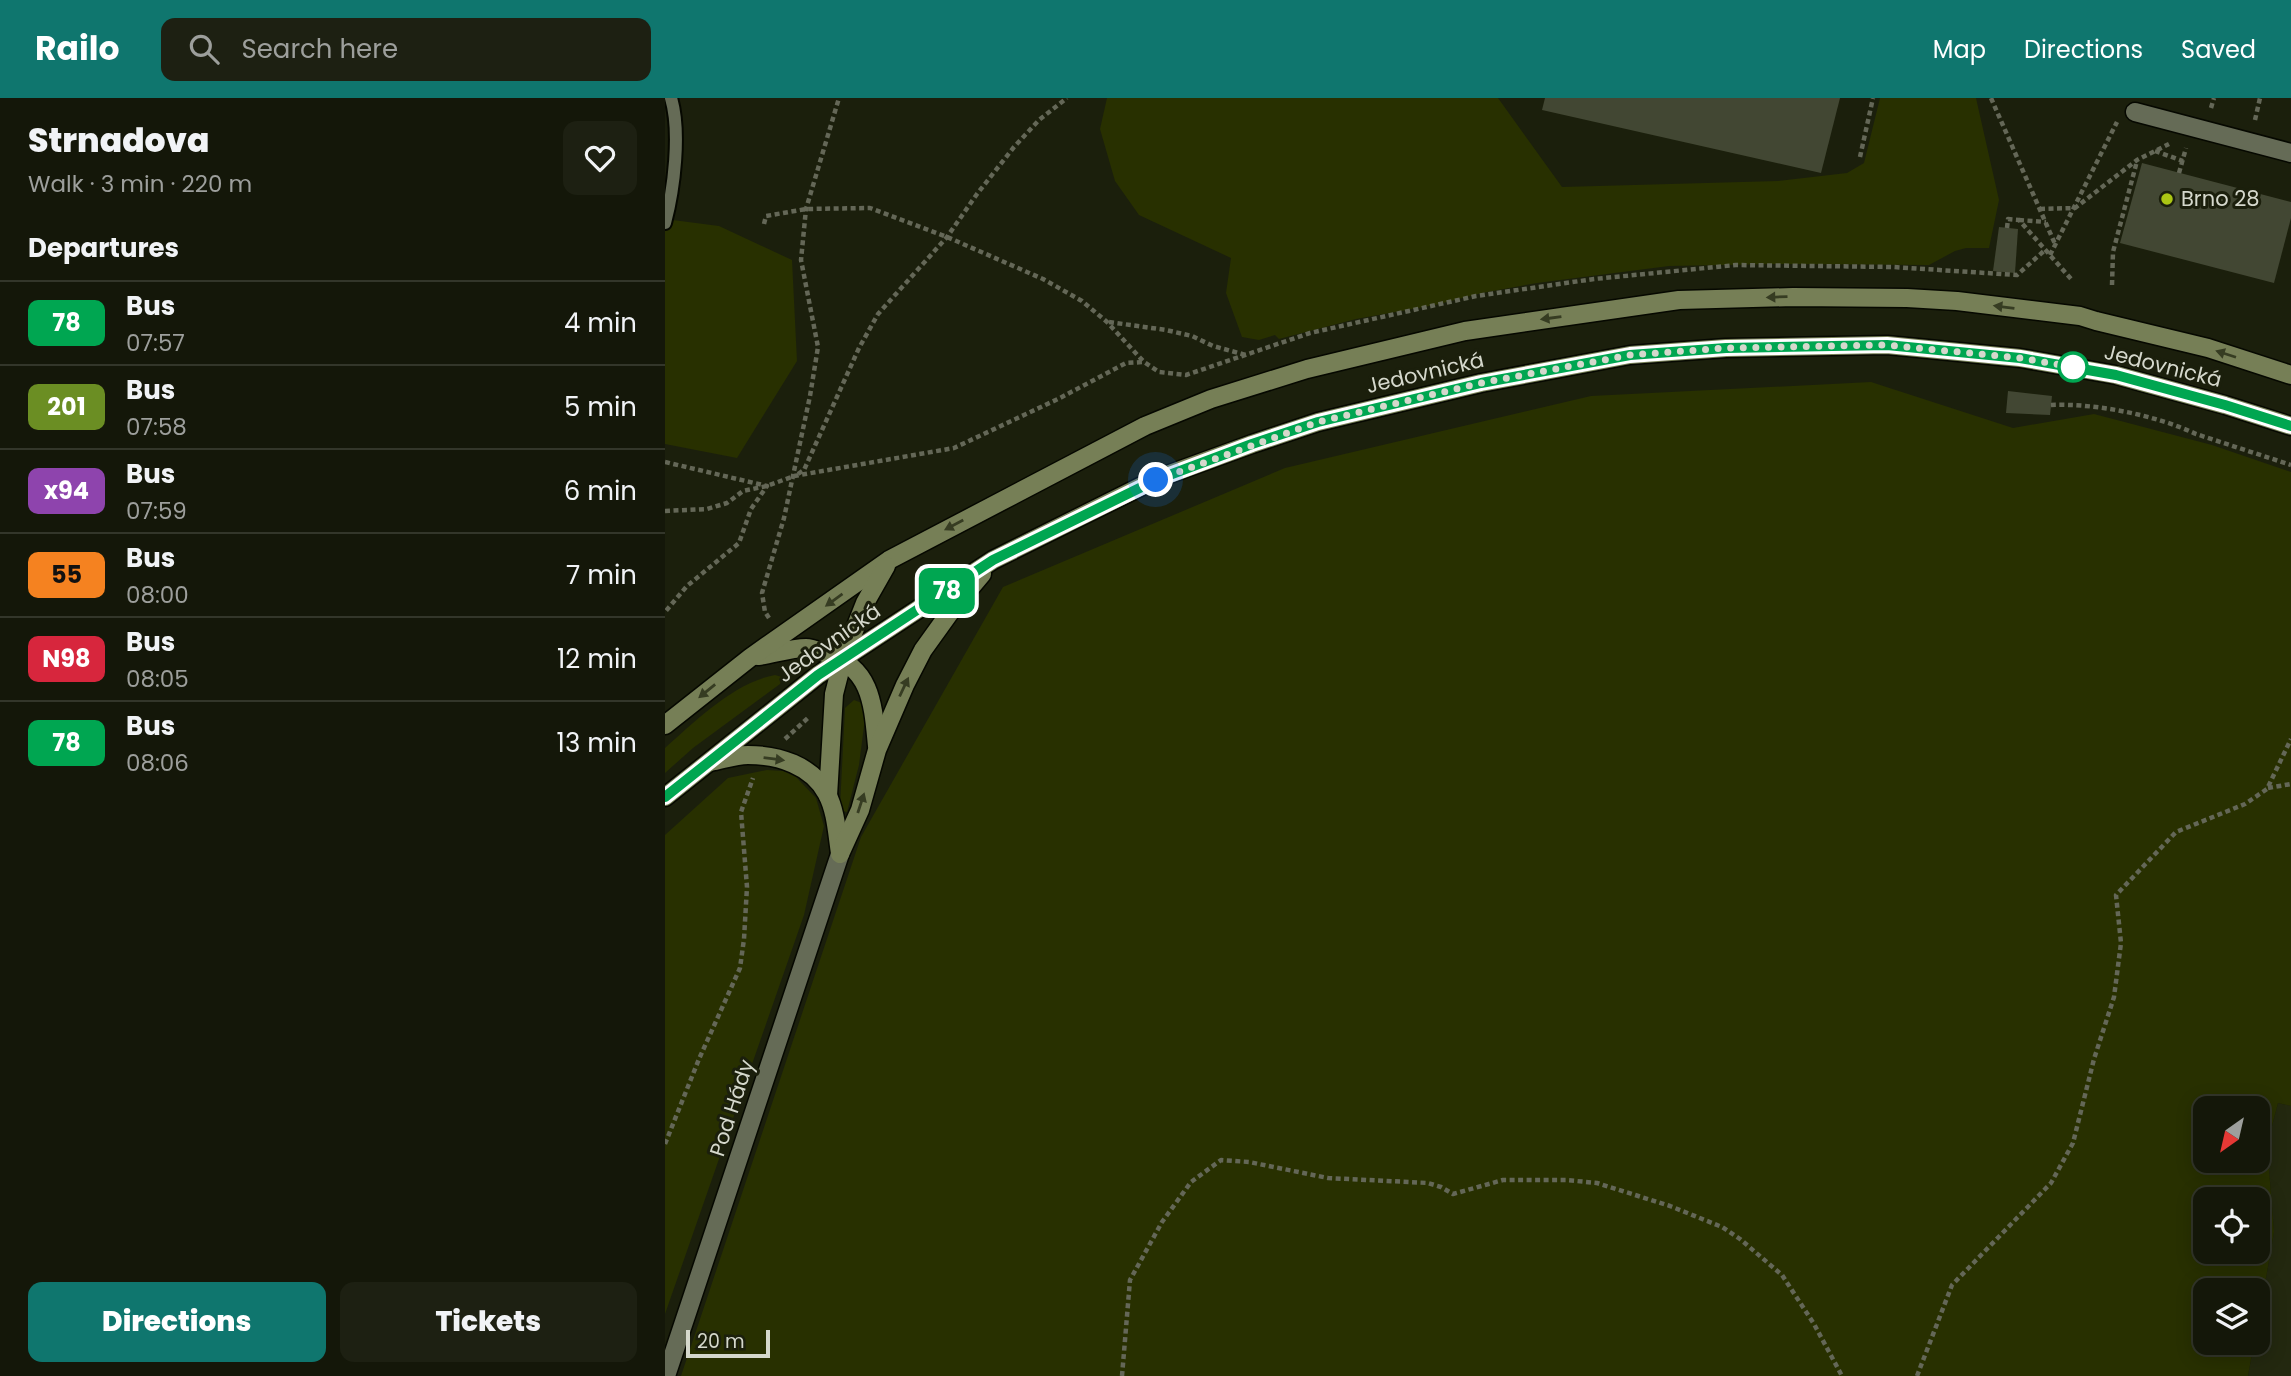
<!DOCTYPE html>
<meta charset="utf-8">
<style>
:root{--surface:#141709;--page:#1d2012;--text:#f1f3f6;--muted:#9d9f9c;--line:#33362a;--accent:#0f766e}
body{margin:0;font-family:Poppins,sans-serif;background:var(--page);color:var(--text);height:100vh;display:flex;flex-direction:column;font-size:26px;white-space:nowrap}
*{box-sizing:border-box;margin:0}
p{font-size:23px;color:var(--muted)}
.icon{flex:none;width:38px;height:38px;fill:none;stroke:currentColor;stroke-width:2;stroke-linecap:round;stroke-linejoin:round}
.map{position:relative;flex:1;overflow:hidden}
.side{display:flex;flex-direction:column;background:var(--surface);width:665px}
.side>*{flex:none}
.badge{padding:0 14px;border-radius:10px;font-size:24px;line-height:46px}
.needle{width:46px;rotate:214deg}
.tools{position:absolute;left:1528px;top:998px;display:grid;gap:14px}
.tools a{display:grid;place-items:center;width:77px;height:77px;border-radius:14px;background:var(--surface);box-shadow:0 4px 18px #0003,0 0 0 2px var(--line);font-size:35px}
.scale{position:absolute;left:21px;bottom:18px;width:84px;box-sizing:border-box;padding-left:7px;border:4px solid #d5d8cc;border-top:0;font-size:19px;line-height:24px;white-space:nowrap;color:#d5d8cc;-webkit-text-stroke:5px #1b1f0c;paint-order:stroke}
.you{position:absolute;width:35px;height:35px;margin:-18px;border:5px solid #fff;border-radius:50%;background:#1a73e8;box-shadow:0 0 0 10px #1a73e833}
.map>.badge{position:absolute;translate:-50% -50%;box-shadow:0 0 0 4px #fff}
h2{padding:0 28px;font-size:26px;line-height:63px}
.round{display:grid;place-items:center;flex:none;width:74px;height:74px;border-radius:14px;background:var(--page)}
.head{display:flex;align-items:center;justify-content:space-between;height:119px;padding:0 28px}
h1{font-size:33px;font-weight:800;line-height:52px}
.cta{display:flex;gap:14px;margin-top:auto;padding:14px 28px}
.cta a{flex:1;height:80px;border-radius:14px;background:var(--accent);color:#fff;font-size:28px;font-weight:800;line-height:80px;text-align:center}
.cta a+a{background:var(--page);color:var(--text)}
ul{padding:0;list-style:none}
li{display:flex;align-items:center;gap:21px;height:84px;padding:0 28px;border-top:2px solid var(--line)}
li div{flex:1}
li b{display:block;font-size:26px}
li em{font-style:normal}
li .badge{min-width:77px;font-weight:700;text-align:center}
header{display:flex;align-items:center;gap:42px;box-sizing:border-box;height:98px;padding:0 35px;background:var(--accent);color:#fff}
header strong{font-size:33px}
nav{display:flex;gap:38px;margin-inline-start:auto;font-size:24px}
.search{width:490px;height:63px;background:var(--page);display:flex;align-items:center;gap:18px;box-sizing:border-box;padding:0 24px;border-radius:14px;color:var(--muted);font-size:26px}
main{display:flex;flex:1;min-height:0}
.map>svg:first-child{display:block}
.built{fill:#23280f}
.green{fill:#283000;fill-rule:evenodd}
.building{fill:#424733}
.lines{fill:none;stroke-linecap:round;stroke-linejoin:round}
.service-casing{stroke:#060800;stroke-width:16}
.minor-casing{stroke:#060800;stroke-width:21}
.secondary-casing{stroke:#060800;stroke-width:21}
.path{stroke:#646757;stroke-width:4.5;stroke-dasharray:5 3.5;stroke-linecap:butt}
.service{stroke:#656b56;stroke-width:12}
.minor{stroke:#656b56;stroke-width:18}
.secondary{stroke:#767f56;stroke-width:18}
.oneway{fill:#363c22}
.line-casing{stroke:#fff;stroke-width:16}
.line{stroke:#00a651;stroke-width:10}
.walk{stroke:#d5d8cc;stroke-width:7;stroke-dasharray:0 12.6}
.poi-dot{fill:#abc614;stroke:#1b1f0c;stroke-width:2.5}
.stop-dot{fill:#fff;stroke:#00a651;stroke-width:3.5}
.labels{text-anchor:middle;stroke-width:6;stroke-linejoin:round;paint-order:stroke}
.poi-label{font-size:21px;fill:#d5d8cc;stroke:#1b1f0c;text-anchor:start}
.street-label{font-size:21px;fill:#d5d8cc;stroke:#1b1f0c}
</style>
<header>
<strong>Railo</strong>
<div class="search"><svg class="icon" aria-label="search" viewBox="0 0 24 24"><circle cx="10" cy="10" r="6"/><path d="M15 15l6 6"/></svg>Search here</div>
<nav><a>Map</a><a>Directions</a><a>Saved</a></nav>
</header>
<main>
<section class="side">
<div class="head"><div><h1>Strnadova</h1><p>Walk · 3 min · 220 m</p></div><a class="round"><svg class="icon" aria-label="heart" viewBox="0 0 24 24"><path d="M12 20l-8-8c-3-5 5-10 8-4 3-6 11-1 8 4z"/></svg></a></div>
<h2>Departures</h2>
<ul>
<li><span class="badge" style="background:#00a651;color:#fff">78</span><div><b>Bus</b><p>07:57</p></div><em>4 min</em></li>
<li><span class="badge" style="background:#6b8e23;color:#fff">201</span><div><b>Bus</b><p>07:58</p></div><em>5 min</em></li>
<li><span class="badge" style="background:#8e44ad;color:#fff">x94</span><div><b>Bus</b><p>07:59</p></div><em>6 min</em></li>
<li><span class="badge" style="background:#f58220;color:#111">55</span><div><b>Bus</b><p>08:00</p></div><em>7 min</em></li>
<li><span class="badge" style="background:#d7263d;color:#fff">N98</span><div><b>Bus</b><p>08:05</p></div><em>12 min</em></li>
<li><span class="badge" style="background:#00a651;color:#fff">78</span><div><b>Bus</b><p>08:06</p></div><em>13 min</em></li>
</ul>
<div class="cta"><a>Directions</a><a>Tickets</a></div>
</section>
<div class="map">
<svg width="1626" height="1278" viewBox="0 0 1626 1278">
<rect width="100%" height="100%" fill="#1b1f0c"/>
<polygon class="built" points="1613,1005 1626,1008 1626,1278 1583,1278 1589,1244 1592,1244 1593,1226 1609,1134 1602,1047"/>
<g class="green">
<polygon points="442,0 833,0 897,89 1113,83 1182,75 1199,65 1215,0 1311,0 1334,102 1324,150 1301,150 1290,153 1264,167 1111,166 1004,168 872,185 817,195 770,207 691,221 614,241 610,237 594,242 577,239 561,195 566,160 474,117 450,83 435,31"/>
<polygon points="0,121 54,128 127,162 132,263 72,360 0,346"/>
<path d="M1206,284L1348,330L1429,316L1547,347L1626,374V1008L1613,1005L1602,1047L1609,1134L1593,1226L1592,1192H1540V1244H1589L1583,1278H16L196,739L338,489L620,370L926,298ZM1540,1010H1592V1062H1540ZM1540,1101H1592V1153H1540Z"/>
<path d="M110,577L117,579L115,586L28,650L0,675V650C30,623 70,584 110,577Z"/>
<polygon points="189,602 197,605 201,612 194,667 182,714 178,713 175,708 180,610"/>
<polygon points="102,672 118,673 131,679 151,700 159,728 139,817 0,1216 0,737 63,680"/>
</g>
<g class="building">
<polygon points="880,0 1175,0 1156,75 877,12"/>
<polygon points="1477,65 1626,104 1626,120 1609,185 1455,145"/>
<polygon points="1334,129 1353,131 1350,175 1328,173"/>
<polygon points="1343,293 1387,298 1385,317 1341,315"/>
</g>
<g class="lines">
<defs>
<path id="service" d="M0,125C9,91 16,34 6,0"/>
<g id="minor">
<polyline points="1470,14 1626,55"/>
<polyline points="1,1278 175,756"/>
</g>
<g id="secondary">
<path d="M93,558C108,556 126,550 141,550C148,550 156,554 162,556C207,570 208,607 212,648"/>
<polyline points="0,627 86,559 224,462 480,328 546,301 642,271 800,233 1014,202 1128,199 1242,200 1292,203 1415,218 1431,223 1543,250 1626,277"/>
<path d="M45,664C57,662 70,657 83,657C113,657 147,667 162,696C171,713 172,736 175,755"/>
<polyline points="163,698 169,596 178,561 200,505 221,468"/>
<polyline points="0,699 153,577 328,462 491,381 587,346 653,324 816,285 965,257 1061,250 1222,247 1355,260 1451,277 1560,307 1626,328"/>
<polyline points="175,756 195,712 212,652 240,587 258,552 286,513 317,476"/>
</g>
</defs>
<use href="#service" class="service-casing"/>
<use href="#minor" class="minor-casing"/>
<use href="#secondary" class="secondary-casing"/>
<g class="path">
<polyline points="1326,0 1390,146"/>
<polyline points="1546,10 1549,0"/>
<polyline points="1590,22 1595,0"/>
<polyline points="1490,53 1518,63"/>
<polyline points="1195,59 1208,0"/>
<polyline points="1514,75 1521,50"/>
<polyline points="1375,111 1410,110 1472,62 1504,46"/>
<polyline points="1354,122 1381,124"/>
<polyline points="99,126 101,118 141,111 205,110 282,139 378,181 417,203 442,224 479,264 494,274 521,277 645,235 811,198 929,181 1071,167 1228,169 1352,177 1380,152"/>
<polyline points="1342,130 1343,121 1354,122 1407,182"/>
<polyline points="1385,157 1452,24"/>
<polyline points="1447,187 1448,154 1472,63"/>
<polyline points="444,224 501,232 527,238 548,248 581,257"/>
<path d="M1386,307C1429,305 1491,317 1531,336L1626,367"/>
<polyline points="0,364 102,388 86,411 74,445 22,488 0,514"/>
<polyline points="133,376 139,372 194,250 213,216 282,139 312,96 349,49 374,22 402,0"/>
<polyline points="0,413 42,411 62,405 78,393 102,388 129,378 289,350 393,301 461,265 479,264"/>
<polyline points="104,520 100,514 97,495 119,420 145,298 153,249 136,162 141,111 174,0"/>
<polyline points="120,641 144,619"/>
<polyline points="1603,690 1626,686"/>
<polyline points="0,1046 34,961 75,870 79,841 82,789 76,714 88,680"/>
<polyline points="457,1278 465,1182 497,1124 526,1084 556,1062 584,1064 663,1080 763,1085 776,1089 788,1096 838,1082 901,1082 932,1085 1005,1108 1057,1129 1075,1141 1117,1177 1149,1226 1177,1278"/>
<polyline points="1252,1278 1287,1187 1386,1085 1408,1045 1429,961 1449,899 1456,845 1451,797 1511,734 1580,706 1602,691 1626,641"/>
</g>
<use href="#service" class="service"/>
<use href="#minor" class="minor"/>
<use href="#secondary" class="secondary"/>
</g>
<defs><path id="oneway-solid" d="M-6-.8H1V-3.2L6.5 0L1 3.2V.8H-6Z" transform="scale(1.75)"/></defs>
<g class="oneway">
<use href="#oneway-solid" transform="translate(1112 199) rotate(178)"/>
<use href="#oneway-solid" transform="translate(1339 209) rotate(-173)"/>
<use href="#oneway-solid" transform="translate(886 220) rotate(172)"/>
<use href="#oneway-solid" transform="translate(1561 256) rotate(-162)"/>
<use href="#oneway-solid" transform="translate(289 427) rotate(152)"/>
<use href="#oneway-solid" transform="translate(169 502) rotate(144)"/>
<use href="#oneway-solid" transform="translate(239 589) rotate(-65)"/>
<use href="#oneway-solid" transform="translate(42 593) rotate(141)"/>
<use href="#oneway-solid" transform="translate(109 661) rotate(7)"/>
<use href="#oneway-solid" transform="translate(196 705) rotate(-72)"/>
</g>
<g class="lines">
<defs>
<polyline id="line" points="0,699 153,577 328,462 491,382 587,346 653,324 816,285 965,257 1061,250 1222,247 1355,260 1451,277 1560,307 1626,328"/>
</defs>
<use href="#line" class="line-casing"/>
<use href="#line" class="line"/>
<polyline class="walk" points="491,382 653,324 816,285 965,257 1061,250 1222,247 1355,260 1408,269"/>
</g>
<circle class="poi-dot" cx="1502" cy="101" r="7"/>
<circle class="stop-dot" cx="1408" cy="269" r="14"/>
<g class="labels">
<g class="poi-label">
<text x="1516" y="108">Brno 28</text>
</g>
<g class="street-label">
<text transform="translate(1498 268) rotate(14)" y="7">Jedovnická</text>
<text transform="translate(760 275) rotate(-13)" y="7">Jedovnická</text>
<text transform="translate(164 545) rotate(-35)" y="7">Jedovnická</text>
<text transform="translate(67 1010) rotate(-72)" y="7">Pod Hády</text>
</g>
</g>
</svg>
<div class="tools">
<a><svg class="needle" viewBox="-14 -14 28 28"><path d="M0-13l5 13h-10z" fill="#e53935"/><path d="M0 13l5-13h-10z" fill="#9d9f9c"/></svg></a>
<a><svg class="icon" aria-label="locate" viewBox="0 0 24 24"><circle cx="12" cy="12" r="6"/><path d="M12 2v4M12 18v4M2 12h4M18 12h4"/></svg></a>
<a><svg class="icon" aria-label="layers" viewBox="0 0 24 24"><path d="M12 4l9 5-9 5-9-5zM3 14l9 5 9-5"/></svg></a>
</div>
<div class="scale">20 m</div>
<div class="you" style="left:491px;top:382px"></div>
<b class="badge" style="left:282px;top:493px;background:#00a651;color:#fff">78</b>
</div>
</main>
